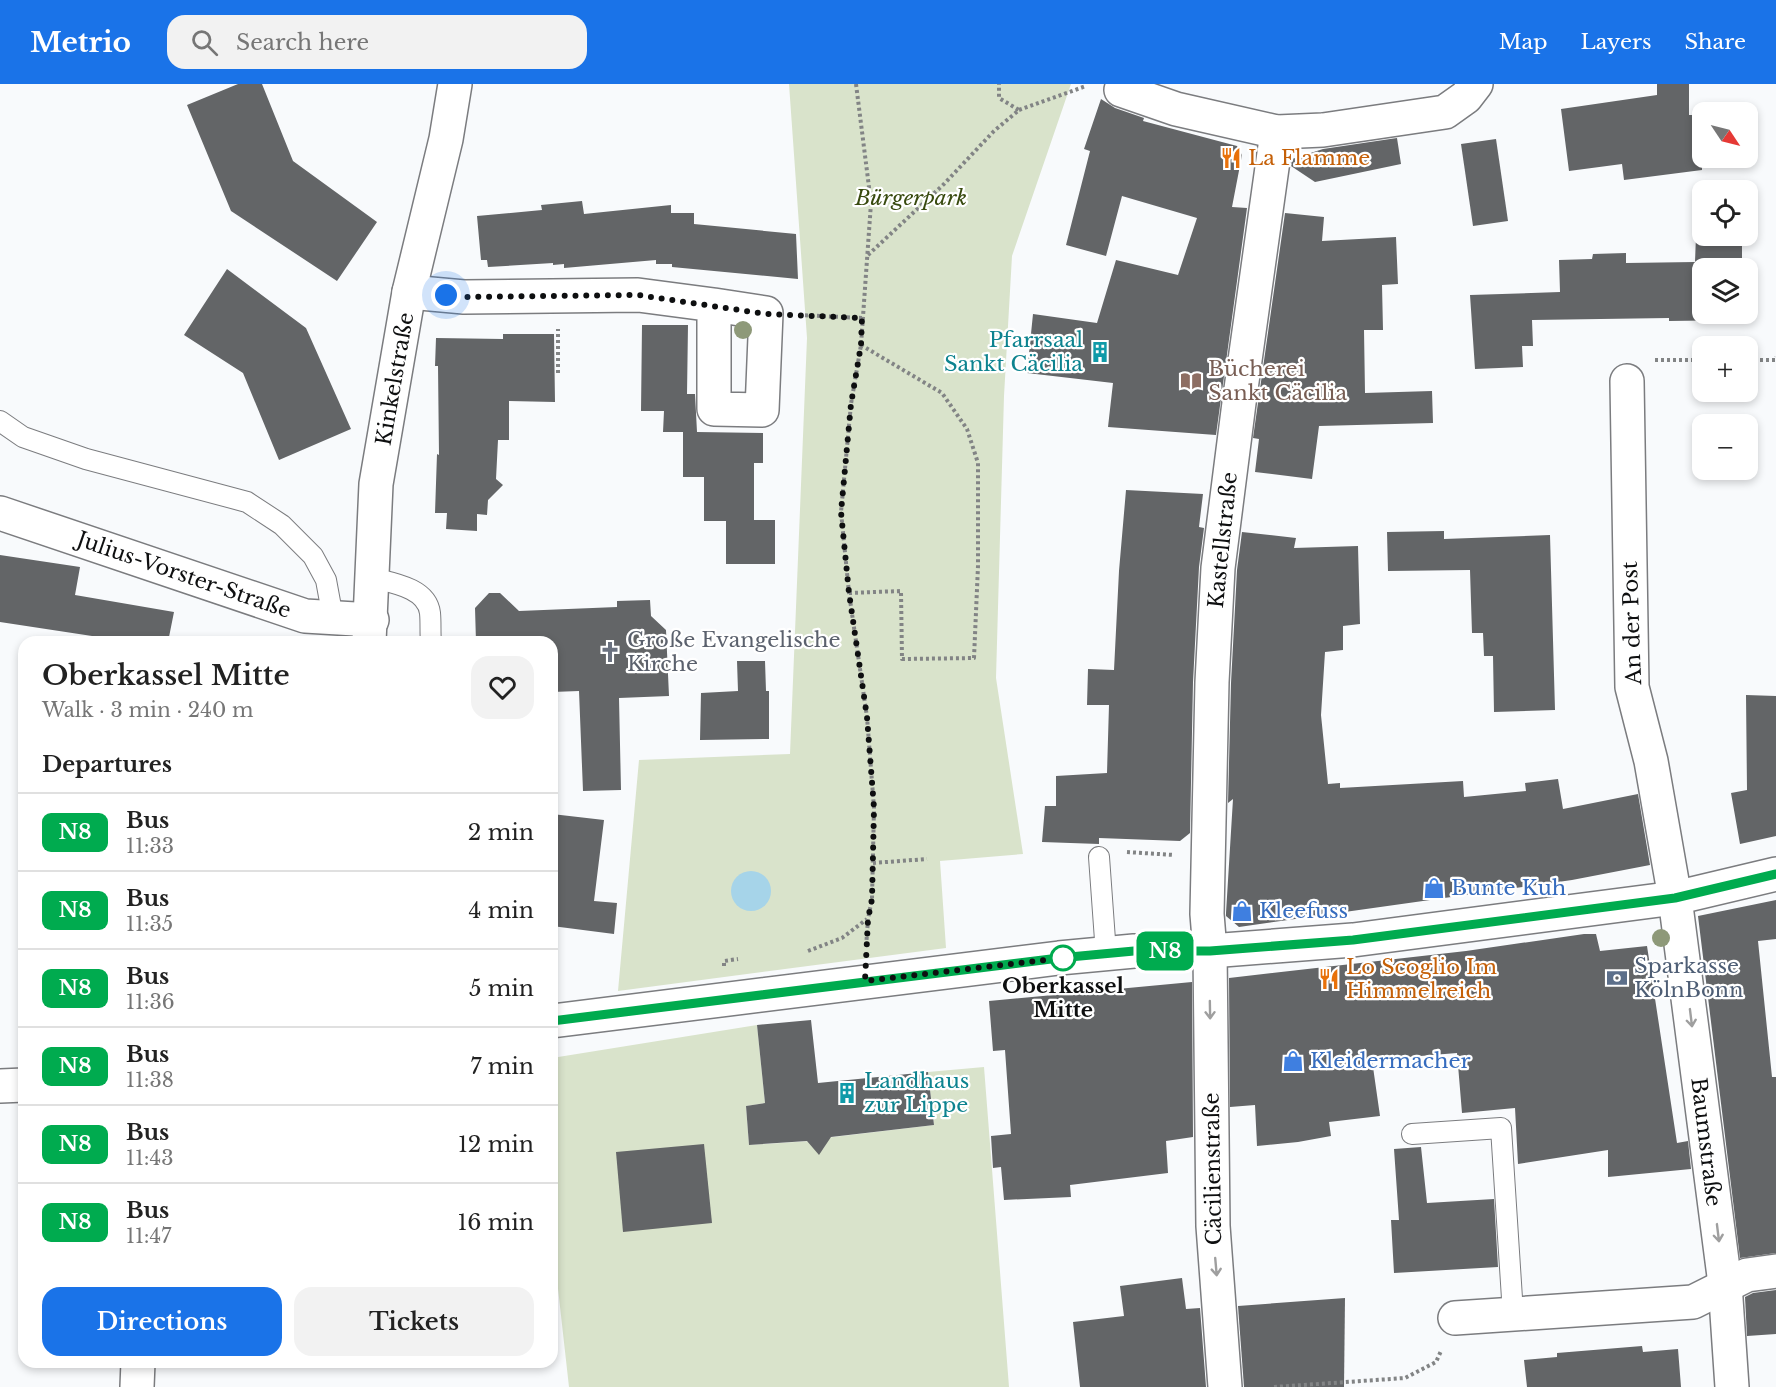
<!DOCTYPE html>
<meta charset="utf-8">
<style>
:root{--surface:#fff;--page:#f2f2f2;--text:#222;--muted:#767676;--line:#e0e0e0;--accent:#1a73e8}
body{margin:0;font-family:"Libre Baskerville",serif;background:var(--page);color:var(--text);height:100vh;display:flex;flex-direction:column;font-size:22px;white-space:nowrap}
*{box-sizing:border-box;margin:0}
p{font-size:20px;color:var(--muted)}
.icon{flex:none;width:33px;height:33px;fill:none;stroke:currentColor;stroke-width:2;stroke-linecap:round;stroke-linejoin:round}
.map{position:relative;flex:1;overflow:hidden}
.details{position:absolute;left:18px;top:552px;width:540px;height:732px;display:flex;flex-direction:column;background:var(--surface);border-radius:18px;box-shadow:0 3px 9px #0003}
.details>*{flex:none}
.badge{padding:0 12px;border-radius:9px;font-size:21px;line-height:39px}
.needle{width:39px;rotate:125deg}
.buttons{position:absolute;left:1692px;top:18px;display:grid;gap:12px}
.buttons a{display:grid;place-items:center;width:66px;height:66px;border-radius:12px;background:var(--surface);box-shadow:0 3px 9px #0003;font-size:30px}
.you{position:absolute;width:30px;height:30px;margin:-15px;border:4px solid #fff;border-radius:50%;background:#1a73e8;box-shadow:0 0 0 9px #1a73e833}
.map>.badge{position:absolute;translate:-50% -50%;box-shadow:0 0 0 3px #fff}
h2{padding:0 24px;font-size:22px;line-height:54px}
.round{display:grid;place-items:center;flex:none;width:63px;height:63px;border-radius:18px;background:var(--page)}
.headline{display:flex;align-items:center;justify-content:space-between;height:102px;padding:0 24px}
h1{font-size:28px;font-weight:600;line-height:45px}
.button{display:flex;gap:12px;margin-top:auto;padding:12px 24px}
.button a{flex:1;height:69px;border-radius:18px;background:var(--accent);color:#fff;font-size:24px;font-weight:600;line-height:69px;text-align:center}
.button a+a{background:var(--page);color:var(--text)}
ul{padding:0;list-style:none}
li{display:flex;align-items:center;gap:18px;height:78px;padding:0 24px;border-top:2px solid var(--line)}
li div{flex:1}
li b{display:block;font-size:22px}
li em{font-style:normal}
li .badge{min-width:66px;font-weight:700;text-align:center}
header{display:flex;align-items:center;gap:36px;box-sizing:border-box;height:84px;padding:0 30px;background:var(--accent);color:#fff}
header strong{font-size:28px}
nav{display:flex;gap:33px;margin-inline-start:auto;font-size:21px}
.search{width:420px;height:54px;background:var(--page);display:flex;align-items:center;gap:15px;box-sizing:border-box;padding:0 21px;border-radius:18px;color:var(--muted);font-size:22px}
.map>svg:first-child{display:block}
.green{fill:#d9e3cb}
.water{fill:#a6d4e9}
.building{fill:#636567}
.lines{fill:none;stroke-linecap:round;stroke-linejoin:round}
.lane-casing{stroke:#7b7c7f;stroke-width:22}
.street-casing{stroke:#7b7c7f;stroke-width:36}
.secondary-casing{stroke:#7b7c7f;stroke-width:36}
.path{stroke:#828485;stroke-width:4;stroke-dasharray:3 3;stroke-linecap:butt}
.lane{stroke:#fff;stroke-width:20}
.street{stroke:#fff;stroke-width:33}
.secondary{stroke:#fff;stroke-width:33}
.tree{fill:#8e9979}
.oneway{stroke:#9f9f9f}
.line-casing{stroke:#fff;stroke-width:14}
.line{stroke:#00ab4f;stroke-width:9}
.walk{stroke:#0e0f10;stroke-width:6;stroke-dasharray:0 10.8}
.stop-dot{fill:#fff;stroke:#00ab4f;stroke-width:3}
.labels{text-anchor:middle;stroke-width:4.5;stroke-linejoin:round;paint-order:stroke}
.food-label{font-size:21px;fill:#c56008;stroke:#fff;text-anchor:start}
.park-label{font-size:21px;font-style:italic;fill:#384a0e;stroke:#fff}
.culture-label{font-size:21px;fill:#0d838f;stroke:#fff;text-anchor:end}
.education-label{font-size:21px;fill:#785e54;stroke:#fff;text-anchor:start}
.street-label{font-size:21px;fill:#0e0f10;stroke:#fff}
.worship-label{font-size:21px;fill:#5b616d;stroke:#fff;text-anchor:start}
.shop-label{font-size:21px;fill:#366cbe;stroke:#fff;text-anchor:start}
.service-label{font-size:21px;fill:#4e5e75;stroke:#fff;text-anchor:start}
.stop-label{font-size:21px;font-weight:bold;fill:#0e0f10;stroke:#fff}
</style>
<header>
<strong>Metrio</strong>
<div class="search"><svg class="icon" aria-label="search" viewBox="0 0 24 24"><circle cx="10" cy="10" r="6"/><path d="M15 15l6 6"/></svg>Search here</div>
<nav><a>Map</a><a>Layers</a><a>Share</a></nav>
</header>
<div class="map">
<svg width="1776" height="1303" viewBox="0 0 1776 1303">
<rect width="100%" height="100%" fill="#f8fafc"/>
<g class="green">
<polygon points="789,0 1071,0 1012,172 1004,312 996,594 1023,770 940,777 946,864 618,907 639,676 790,670 807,254"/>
<polygon points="757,941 765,1019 746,1022 749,1061 810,1057 811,1061 817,1066 823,1065 826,1060 825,1054 934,1041 928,988 984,983 1009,1303 569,1303 552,1151 552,974"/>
</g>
<circle class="water" cx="751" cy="807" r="20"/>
<g class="building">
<polygon points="238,0 262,0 293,77 377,138 337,197 231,127 187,21"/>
<polygon points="1657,0 1689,0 1689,31 1702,31 1702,86 1624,96 1622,80 1569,87 1561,25 1657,11"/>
<polygon points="1101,15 1115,24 1144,34 1143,37 1237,62 1242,71 1232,123 1247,124 1216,351 1108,343 1113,299 1027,289 1033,230 1097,239 1116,176 1178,191 1197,134 1122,112 1106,172 1066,161 1090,67 1084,65"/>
<polygon points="1397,54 1401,80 1315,98 1291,82 1292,75 1323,65"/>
<polygon points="1496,55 1508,137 1473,142 1461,60"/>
<polygon points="582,117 584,130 671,121 671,129 694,129 694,140 796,150 798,195 672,183 672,180 656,180 656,176 564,184 564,180 553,181 553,179 488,183 487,176 481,176 477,132 542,126 541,121"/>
<polygon points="1285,129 1324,133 1322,157 1396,153 1398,200 1382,201 1383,246 1364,246 1365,309 1432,307 1433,339 1319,342 1312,395 1255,388 1259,355 1253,354"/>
<polygon points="1696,152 1742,152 1742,184 1702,184 1702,230 1742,230 1742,236 1669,237 1669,234 1532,236 1533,262 1522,262 1523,283 1475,285 1470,211 1560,208 1559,176 1592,175 1593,170 1626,169 1626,179 1695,178"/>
<polygon points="227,185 306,244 351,345 279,376 243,289 184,251"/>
<polygon points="642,241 688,241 687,310 695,310 697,348 763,349 763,379 754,379 754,436 775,436 775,480 726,480 726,437 704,437 704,393 683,393 683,348 663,348 664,327 641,327"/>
<polygon points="503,250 554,250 555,318 509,317 509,356 498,356 496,395 503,401 488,416 487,431 477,430 477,447 446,445 447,429 435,429 437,370 439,371 438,282 435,282 436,254 503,255"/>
<polygon points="1126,406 1203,410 1199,443 1204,444 1199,483 1193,598 1190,749 1180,757 1099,754 1099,760 1042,758 1045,722 1056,722 1056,692 1107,689 1109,621 1087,621 1088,585 1114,586 1119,487"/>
<polygon points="1444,447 1444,455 1550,451 1555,626 1494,628 1493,572 1484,572 1483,549 1472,549 1470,486 1388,487 1387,448"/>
<polygon points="1242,448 1296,454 1294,464 1358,462 1360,540 1343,542 1343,566 1325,568 1321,631 1328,700 1340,699 1340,704 1463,697 1464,713 1526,707 1525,699 1558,695 1563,725 1638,710 1650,781 1572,796 1239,843 1226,832 1226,829 1233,715 1228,719 1231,599 1237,486"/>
<polygon points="0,471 80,483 75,511 174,528 168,558 91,558 92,552 0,538"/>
<polygon points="489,509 500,509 519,527 617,523 617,517 650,516 651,532 666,546 669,612 619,614 621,706 583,707 579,607 552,608 552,558 476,558 475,524"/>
<polygon points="737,577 765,577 766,607 769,607 769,655 700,656 701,609 738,607"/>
<polygon points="1746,611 1776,612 1776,752 1740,760 1731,709 1747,706"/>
<polygon points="552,730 604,736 594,817 617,819 614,850 552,842"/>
<polygon points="1776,816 1776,855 1758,857 1772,993 1776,993 1776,1169 1740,1174 1698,832"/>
<polygon points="1584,850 1596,850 1600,867 1647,862 1677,1059 1688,1057 1691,1085 1608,1093 1608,1066 1518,1080 1515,1024 1462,1029 1457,969 1372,976 1380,1032 1329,1038 1331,1052 1298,1058 1257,1062 1255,1021 1230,1023 1229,894 1466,867"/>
<polygon points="1192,898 1193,1053 1166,1057 1168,1089 1070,1101 1071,1113 1004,1116 1001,1083 993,1084 991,1052 1011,1050 1005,966 993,967 989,917"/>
<polygon points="811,936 818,999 928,988 934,1041 831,1053 819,1071 807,1057 749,1061 746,1022 765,1019 757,941"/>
<polygon points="704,1060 712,1139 623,1148 616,1068"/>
<polygon points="1421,1063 1427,1119 1494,1115 1498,1183 1394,1189 1391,1136 1399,1136 1394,1065"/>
<polygon points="1182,1194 1186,1225 1200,1224 1206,1303 1080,1303 1073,1238 1124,1232 1120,1202"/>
<polygon points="1776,1206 1776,1250 1747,1252 1745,1213 1753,1209"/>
<polygon points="1345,1214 1344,1303 1244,1303 1238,1222"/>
<polygon points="1642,1262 1643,1268 1678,1265 1681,1303 1527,1303 1524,1276 1557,1273 1557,1269"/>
</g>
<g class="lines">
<defs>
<g id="lane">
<polyline points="0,337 23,353 86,375 247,418 282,441 313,472 326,496 333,534"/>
<path d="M373,494C393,499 427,504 430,529C431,539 430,549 431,558"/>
<polyline points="1099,773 1106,870"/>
<polyline points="1412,1050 1501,1044 1513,1230"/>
</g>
<g id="street">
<polyline points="1121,6 1176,25 1277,48 1323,46 1445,28 1466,13 1476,0"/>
<polyline points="409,208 464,213 638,211 714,221 714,325 762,326 766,229 714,221"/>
<polyline points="1627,297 1632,603 1651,677 1675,814 1725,1200 1732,1303"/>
<polyline points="0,429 305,532 372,536"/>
<polyline points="369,558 376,400 409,208 446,55 455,0"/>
<polyline points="1455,1234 1693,1218 1747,1191 1776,1187"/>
<polyline points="137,1303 138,1278"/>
<polyline points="1225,1303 1213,1142 1210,867 1207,830 1212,598 1218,484 1239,319 1277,48"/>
</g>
<g id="secondary">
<polyline points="552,937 1059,874 1134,867 1210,867 1353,856 1675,814 1776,790"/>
<polyline points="0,1002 24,1001"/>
</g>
</defs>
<use href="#lane" class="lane-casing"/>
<use href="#street" class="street-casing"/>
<use href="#secondary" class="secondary-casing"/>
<g class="path">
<polyline points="856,0 871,119 861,261 851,320 841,428 849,509 867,633 874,724 872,815 868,835 866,864"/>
<polyline points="1019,26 1086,2"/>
<polyline points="868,171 944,100 994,47 1019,26 999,14 999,0"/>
<polyline points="799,231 862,234"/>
<polyline points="1655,276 1702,276"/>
<polyline points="1748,276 1775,276 1776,273"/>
<polyline points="558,289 558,245"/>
<polyline points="849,509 901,507 902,575 974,574 978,482 978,379 967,345 942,309 861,261"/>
<polyline points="1127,768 1174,771"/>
<polyline points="873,779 927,775"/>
<polyline points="808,867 842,854 867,835"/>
<polyline points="724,882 724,877 738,875"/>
<polyline points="1274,1303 1405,1294 1436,1278 1441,1267"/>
</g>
<use href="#lane" class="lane"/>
<use href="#street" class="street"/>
<use href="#secondary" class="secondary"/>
</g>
<g class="tree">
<circle cx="743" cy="246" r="9"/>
<circle cx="1661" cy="854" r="9"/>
</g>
<defs><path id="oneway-shaft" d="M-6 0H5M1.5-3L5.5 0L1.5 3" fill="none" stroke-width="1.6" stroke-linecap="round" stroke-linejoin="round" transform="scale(1.5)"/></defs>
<g class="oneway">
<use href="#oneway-shaft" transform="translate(1210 926) rotate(89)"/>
<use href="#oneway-shaft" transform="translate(1691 934) rotate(83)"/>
<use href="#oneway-shaft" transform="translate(1718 1149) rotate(83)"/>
<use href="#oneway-shaft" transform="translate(1216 1183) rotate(85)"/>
</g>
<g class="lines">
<defs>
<polyline id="line" points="552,937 1059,874 1134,867 1210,867 1353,856 1675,814 1776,790"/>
</defs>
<use href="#line" class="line-casing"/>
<use href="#line" class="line"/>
<polyline class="walk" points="446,211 464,213 638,211 766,230 862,234 861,261 851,320 841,428 849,509 867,633 874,724 872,815 868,835 865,897 1063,874"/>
</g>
<defs>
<symbol id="restaurant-bare" viewBox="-9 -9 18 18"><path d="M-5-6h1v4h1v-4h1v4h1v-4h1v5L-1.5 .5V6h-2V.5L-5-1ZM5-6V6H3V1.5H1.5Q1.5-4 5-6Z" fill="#e8710a" stroke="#fff" stroke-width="2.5" paint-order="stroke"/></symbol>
<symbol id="building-bare" viewBox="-9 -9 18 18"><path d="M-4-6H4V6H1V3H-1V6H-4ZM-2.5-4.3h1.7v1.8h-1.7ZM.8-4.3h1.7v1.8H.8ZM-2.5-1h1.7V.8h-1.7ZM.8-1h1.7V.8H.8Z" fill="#0f9aa8" stroke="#fff" stroke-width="2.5" paint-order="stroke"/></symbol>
<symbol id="library-bare" viewBox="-9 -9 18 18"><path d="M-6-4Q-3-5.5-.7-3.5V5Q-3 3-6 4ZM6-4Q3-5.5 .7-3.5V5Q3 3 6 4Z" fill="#8d6e63" stroke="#fff" stroke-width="2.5" paint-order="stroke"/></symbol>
<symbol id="church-bare" viewBox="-9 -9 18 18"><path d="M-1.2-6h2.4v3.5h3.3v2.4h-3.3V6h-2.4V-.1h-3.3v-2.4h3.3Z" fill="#6b7280" stroke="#fff" stroke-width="2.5" paint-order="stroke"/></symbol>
<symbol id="shop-bare" viewBox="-9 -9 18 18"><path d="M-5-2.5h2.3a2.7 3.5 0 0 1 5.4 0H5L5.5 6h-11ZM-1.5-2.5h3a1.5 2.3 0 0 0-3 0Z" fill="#3f7fe0" stroke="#fff" stroke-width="2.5" paint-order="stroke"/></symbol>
<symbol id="bank-bare" viewBox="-9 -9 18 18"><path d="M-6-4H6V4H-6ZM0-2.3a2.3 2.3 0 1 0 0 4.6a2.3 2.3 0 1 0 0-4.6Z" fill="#5c6f8a" stroke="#fff" stroke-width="2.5" paint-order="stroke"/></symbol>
</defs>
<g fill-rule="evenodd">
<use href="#restaurant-bare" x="1216" y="59" width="30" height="30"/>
<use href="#building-bare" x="1085" y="253" width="30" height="30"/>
<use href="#library-bare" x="1176" y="282" width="30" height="30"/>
<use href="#church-bare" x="595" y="553" width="30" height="30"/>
<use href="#shop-bare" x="1419" y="789" width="30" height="30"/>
<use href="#shop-bare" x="1227" y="812" width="30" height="30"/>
<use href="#bank-bare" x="1602" y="879" width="30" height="30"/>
<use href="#restaurant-bare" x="1314" y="880" width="30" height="30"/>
<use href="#shop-bare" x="1278" y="962" width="30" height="30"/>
<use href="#building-bare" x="832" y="994" width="30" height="30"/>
</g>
<circle class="stop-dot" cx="1063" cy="874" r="12"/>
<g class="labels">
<g class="food-label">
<text x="1248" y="81">La Flamme</text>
<text x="1346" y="890">Lo Scoglio Im<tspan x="1346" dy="24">Himmelreich</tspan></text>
</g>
<g class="park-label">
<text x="911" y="121">Bürgerpark</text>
</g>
<g class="culture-label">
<text x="1083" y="263">Pfarrsaal<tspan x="1083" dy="24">Sankt Cäcilia</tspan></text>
<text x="864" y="1004" text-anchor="start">Landhaus<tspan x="864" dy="24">zur Lippe</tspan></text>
</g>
<g class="education-label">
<text x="1208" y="292">Bücherei<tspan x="1208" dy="24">Sankt Cäcilia</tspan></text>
</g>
<g class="street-label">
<text transform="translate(395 295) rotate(-80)" y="7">Kinkelstraße</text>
<text transform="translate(1223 456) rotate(-84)" y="7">Kastellstraße</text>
<text transform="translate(184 491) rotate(19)" y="7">Julius-Vorster-Straße</text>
<text transform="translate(1632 539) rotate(-92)" y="7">An der Post</text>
<text transform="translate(1706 1058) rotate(83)" y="7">Baumstraße</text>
<text transform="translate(1213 1085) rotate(-91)" y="7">Cäcilienstraße</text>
</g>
<g class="worship-label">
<text x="627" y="563">Große Evangelische<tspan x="627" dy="24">Kirche</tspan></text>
</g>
<g class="shop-label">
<text x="1451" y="811">Bunte Kuh</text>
<text x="1259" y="834">Kleefuss</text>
<text x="1310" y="984">Kleidermacher</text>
</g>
<g class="service-label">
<text x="1634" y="889">Sparkasse<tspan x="1634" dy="24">KölnBonn</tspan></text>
</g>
<g class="stop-label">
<text x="1063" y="909">Oberkassel<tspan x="1063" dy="24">Mitte</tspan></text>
</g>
</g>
</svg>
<div class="buttons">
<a><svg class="needle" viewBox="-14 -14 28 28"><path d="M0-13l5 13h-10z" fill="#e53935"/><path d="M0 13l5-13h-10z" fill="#767676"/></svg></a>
<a><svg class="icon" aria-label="locate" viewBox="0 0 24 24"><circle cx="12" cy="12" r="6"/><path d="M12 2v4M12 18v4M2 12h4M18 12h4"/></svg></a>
<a><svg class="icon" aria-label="layers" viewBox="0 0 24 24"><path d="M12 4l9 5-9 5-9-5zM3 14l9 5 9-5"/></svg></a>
<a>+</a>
<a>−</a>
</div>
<div class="you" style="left:446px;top:211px"></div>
<b class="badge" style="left:1165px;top:867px;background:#00ab4f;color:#fff">N8</b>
<section class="details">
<div class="headline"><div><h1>Oberkassel Mitte</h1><p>Walk · 3 min · 240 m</p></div><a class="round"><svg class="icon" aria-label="heart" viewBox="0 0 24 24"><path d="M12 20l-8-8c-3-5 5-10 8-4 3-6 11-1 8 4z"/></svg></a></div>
<h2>Departures</h2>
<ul>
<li><span class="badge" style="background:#00ab4f;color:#fff">N8</span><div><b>Bus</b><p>11:33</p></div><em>2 min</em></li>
<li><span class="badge" style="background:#00ab4f;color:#fff">N8</span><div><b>Bus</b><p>11:35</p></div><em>4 min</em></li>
<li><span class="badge" style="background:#00ab4f;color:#fff">N8</span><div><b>Bus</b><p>11:36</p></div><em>5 min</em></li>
<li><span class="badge" style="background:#00ab4f;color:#fff">N8</span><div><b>Bus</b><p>11:38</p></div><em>7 min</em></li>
<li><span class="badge" style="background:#00ab4f;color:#fff">N8</span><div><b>Bus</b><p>11:43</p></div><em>12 min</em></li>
<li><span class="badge" style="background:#00ab4f;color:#fff">N8</span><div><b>Bus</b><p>11:47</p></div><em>16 min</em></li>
</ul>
<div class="button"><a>Directions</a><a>Tickets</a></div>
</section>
</div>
